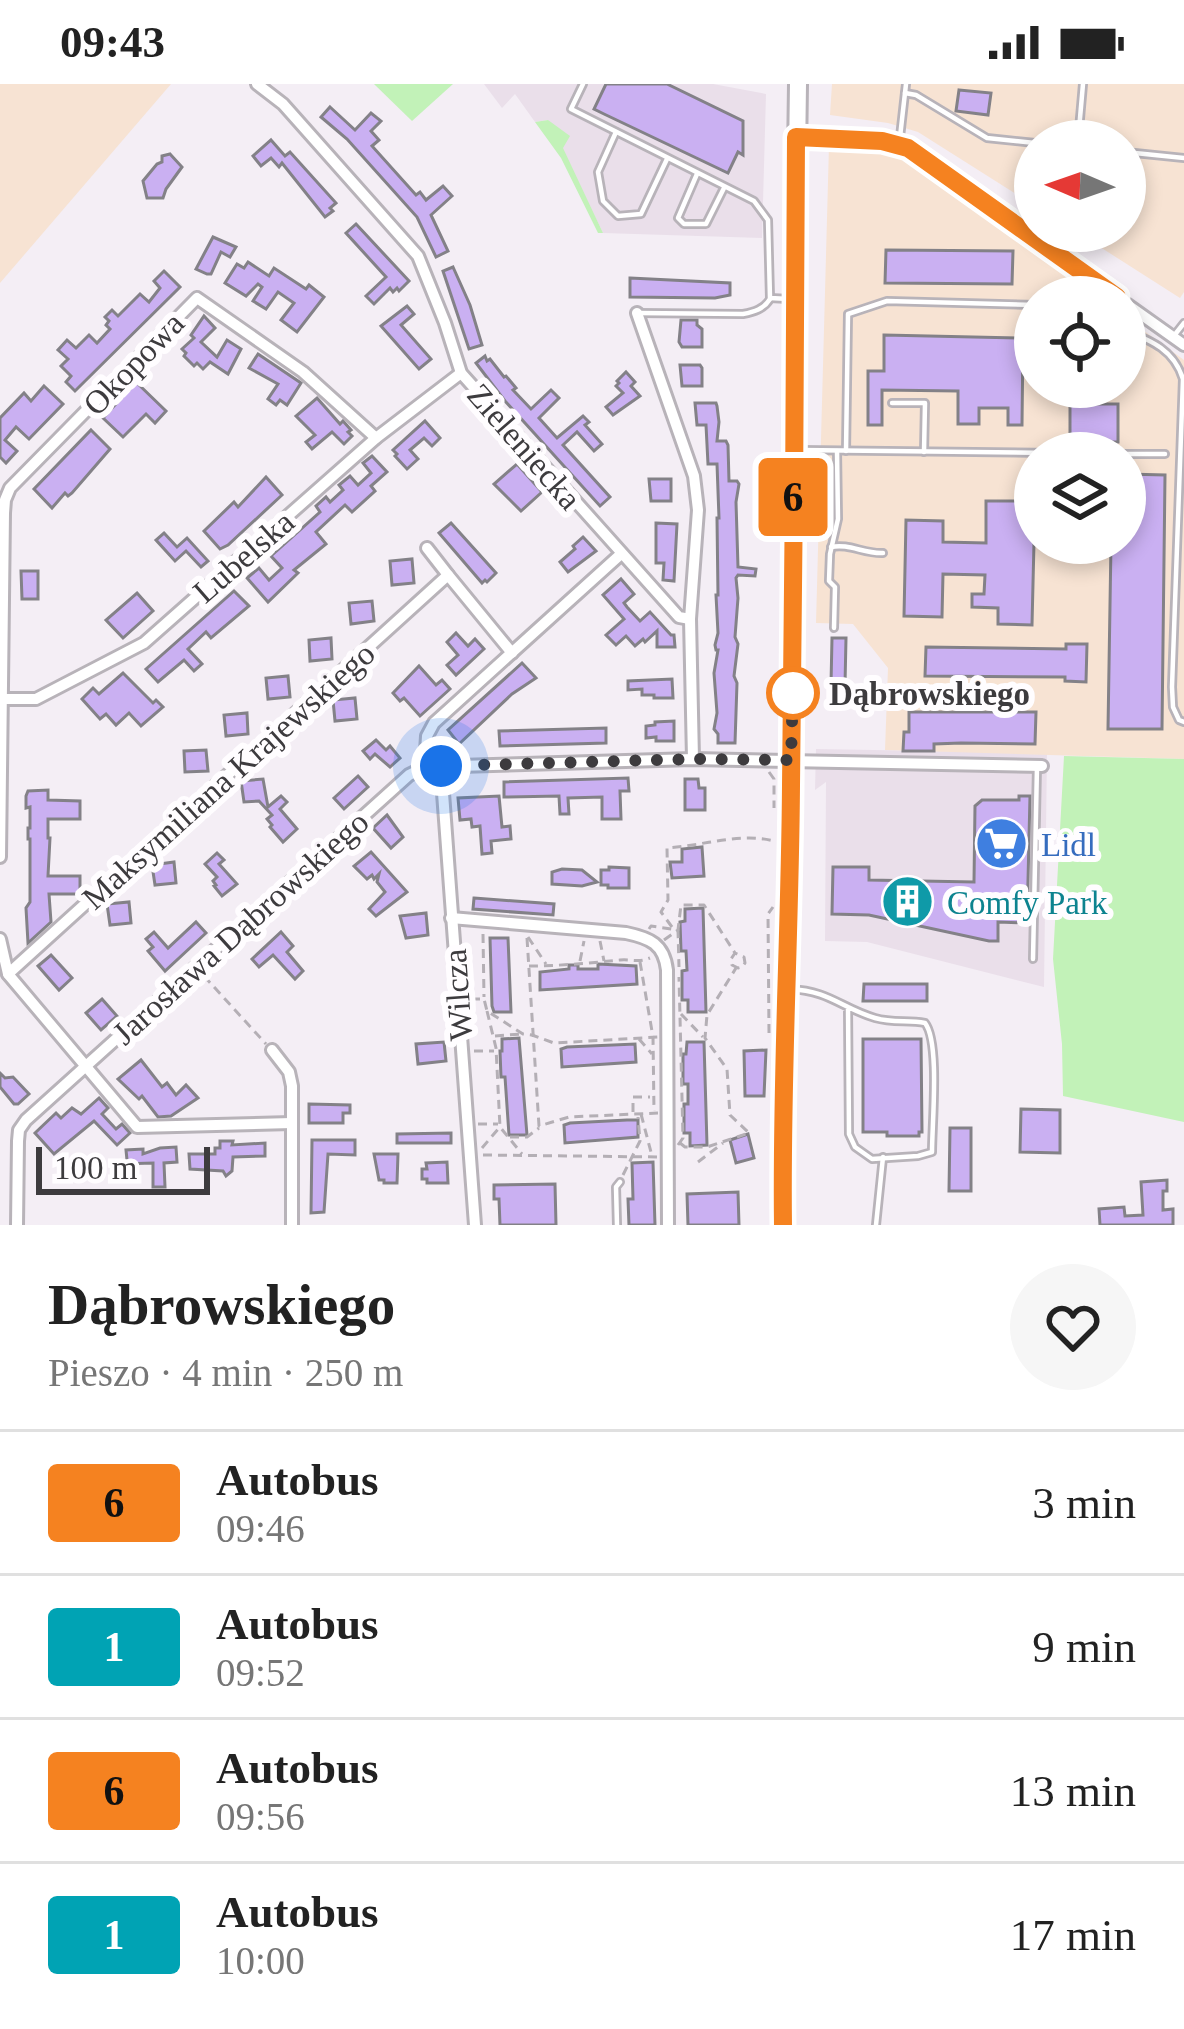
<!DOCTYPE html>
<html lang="pl">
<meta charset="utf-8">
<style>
:root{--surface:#fff;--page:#f6f6f6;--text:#222;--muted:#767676;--line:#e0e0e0}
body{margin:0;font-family:"Times New Roman",serif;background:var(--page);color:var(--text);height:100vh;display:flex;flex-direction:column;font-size:45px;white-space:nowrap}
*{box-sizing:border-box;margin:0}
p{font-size:39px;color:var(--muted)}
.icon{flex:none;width:66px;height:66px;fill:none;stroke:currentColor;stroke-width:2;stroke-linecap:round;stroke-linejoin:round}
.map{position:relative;height:1141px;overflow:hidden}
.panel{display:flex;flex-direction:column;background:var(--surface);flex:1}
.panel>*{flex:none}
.badge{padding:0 24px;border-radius:9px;font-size:42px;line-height:78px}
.needle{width:78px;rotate:272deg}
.fabs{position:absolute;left:1014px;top:36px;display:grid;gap:24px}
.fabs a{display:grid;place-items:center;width:132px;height:132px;border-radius:50%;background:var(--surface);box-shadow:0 6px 18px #0003;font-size:60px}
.scale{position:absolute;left:36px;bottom:30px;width:174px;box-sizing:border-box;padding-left:12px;border:6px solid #3d3b3e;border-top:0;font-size:33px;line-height:42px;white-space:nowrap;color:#3d3b3e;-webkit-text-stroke:9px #fffdff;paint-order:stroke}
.you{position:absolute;width:60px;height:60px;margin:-30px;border:9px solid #fff;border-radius:50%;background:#1a73e8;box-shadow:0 0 0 18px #1a73e833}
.map>.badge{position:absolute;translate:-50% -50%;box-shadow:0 0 0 6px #fff}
.round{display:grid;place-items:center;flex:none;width:126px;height:126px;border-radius:63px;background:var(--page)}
.headline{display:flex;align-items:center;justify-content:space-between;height:204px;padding:0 48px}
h1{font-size:57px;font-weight:800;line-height:90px}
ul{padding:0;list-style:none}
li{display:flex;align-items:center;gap:36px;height:144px;padding:0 48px;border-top:3px solid var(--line)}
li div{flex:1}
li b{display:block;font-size:45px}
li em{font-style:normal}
li .badge{min-width:132px;font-weight:700;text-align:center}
.status{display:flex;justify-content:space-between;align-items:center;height:84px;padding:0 60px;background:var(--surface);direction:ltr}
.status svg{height:33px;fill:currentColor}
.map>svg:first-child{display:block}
.built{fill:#eadfea}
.industrial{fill:#f7e3d3;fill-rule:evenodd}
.green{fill:#c2f2b8}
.building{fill:#cab0f2;stroke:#838187;stroke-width:3}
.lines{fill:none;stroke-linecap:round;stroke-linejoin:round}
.lane-casing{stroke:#b8b3b9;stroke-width:10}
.street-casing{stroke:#b8b3b9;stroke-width:16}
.primary-casing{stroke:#b8b3b9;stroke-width:22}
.path{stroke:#b4afb5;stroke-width:3;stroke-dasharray:9 6;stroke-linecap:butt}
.lane{stroke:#fff;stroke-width:4.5}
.street{stroke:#fff;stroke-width:10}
.primary{stroke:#fff;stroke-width:16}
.line-casing{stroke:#fff;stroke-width:27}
.line{stroke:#f58220;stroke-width:18}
.walk{stroke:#3d3b3e;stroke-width:12;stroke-dasharray:0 21.6}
.stop-dot{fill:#fff;stroke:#f58220;stroke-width:6}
.labels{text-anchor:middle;stroke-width:12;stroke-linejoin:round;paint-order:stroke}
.street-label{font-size:33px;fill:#3d3b3e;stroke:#fffdff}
.stop-label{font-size:33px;font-weight:bold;fill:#3d3b3e;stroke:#fffdff;text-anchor:start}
.shop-label{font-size:33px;fill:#366cbe;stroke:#fffdff;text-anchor:start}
.culture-label{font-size:33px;fill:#0d838f;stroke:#fffdff;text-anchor:start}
</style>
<div class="status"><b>09:43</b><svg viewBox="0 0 49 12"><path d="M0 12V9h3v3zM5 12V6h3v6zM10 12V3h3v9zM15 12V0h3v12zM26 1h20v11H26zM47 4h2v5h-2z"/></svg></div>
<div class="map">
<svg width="1184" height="1141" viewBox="0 0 1184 1141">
<rect width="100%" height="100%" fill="#f4eef5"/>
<g class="built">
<polygon points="484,0 713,0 766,10 762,154 603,149 548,36 535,38 515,10 502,24"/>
<polygon points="816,665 1047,669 1044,903 867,858 825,857 826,698 815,706"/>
</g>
<g class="industrial">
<polygon points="0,0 171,0 0,199"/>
<polygon points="832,0 1184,0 1184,208 1180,214 1075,147 1125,147 1125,57 1035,57 1035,122 918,48 888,39 830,31"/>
<path d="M829,61L900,68L1098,213H1035V303H1125V233L1184,276V675L885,666L888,584L853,540L816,539ZM1035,369H1125V459H1035Z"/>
</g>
<g class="green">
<polygon points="374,0 453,0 412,37"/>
<polygon points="548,36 570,52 563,64 603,149 598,149 561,74 535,38"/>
<polygon points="1064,672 1184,675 1184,1038 1063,1012 1062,960 1053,875"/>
</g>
<g class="building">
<polygon points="606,0 667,0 743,37 743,71 738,68 728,89 604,30 594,25"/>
<polygon points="959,6 991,9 988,31 956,27"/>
<polygon points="330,23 355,46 371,29 381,37 371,47 379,56 372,62 416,111 420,108 426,116 443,102 452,112 431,131 448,167 436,173 417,133 347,55 321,33"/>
<polygon points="271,56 285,72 290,68 336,119 330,124 333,127 325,133 282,79 279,83 271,74 261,82 253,72"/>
<polygon points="170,70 182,83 166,105 163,114 147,114 143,97 157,80 162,78 162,72"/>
<polygon points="356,140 409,197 399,207 397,204 393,208 390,204 374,220 366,212 386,193 346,149"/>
<polygon points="213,153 236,163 230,173 221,168 211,190 207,190 196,185"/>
<polygon points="886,166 1013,167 1012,200 885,199"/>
<polygon points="248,178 269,192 274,184 306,205 309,201 324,213 297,248 281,236 294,219 278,208 266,225 253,217 262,203 258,200 246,212 225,199 237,180 244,184"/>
<polygon points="453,183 470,221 482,261 469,265 443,187"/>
<polygon points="164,187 180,203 75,307 66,298 71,292 61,282 68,275 58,266 67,256 76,264 89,251 97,259 110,245 106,241 109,237 105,233 112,226 118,232 140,210 149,218 160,204 154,197"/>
<polygon points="630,194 730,199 730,211 715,214 630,213"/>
<polygon points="407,222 414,230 401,241 431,275 419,285 381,242"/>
<polygon points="204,232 215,244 201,258 217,273 227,256 241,265 228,290 210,278 203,285 197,279 194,282 184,272 186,269 182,265 194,254 191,251"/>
<polygon points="681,236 697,236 697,241 702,245 702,263 682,263 679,258"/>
<polygon points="884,251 1023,254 1022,341 1008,341 1008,324 979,324 979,340 958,340 958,307 882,306 882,341 868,341 868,287 884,287"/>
<polygon points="258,270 301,299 287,321 280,316 276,321 268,315 278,300 249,284"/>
<polygon points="485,272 487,277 490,275 504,293 506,292 516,304 513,306 531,325 551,306 559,314 539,334 557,354 583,332 589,338 585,341 602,360 594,367 577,348 563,361 610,413 600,422 505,317 476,279"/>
<polygon points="680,281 700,281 702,284 702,302 682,302"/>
<polygon points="626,288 635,298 631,302 640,312 613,331 606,323 623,309 616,302 619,299 617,297"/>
<polygon points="136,298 166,327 155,339 146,330 123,353 103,334"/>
<polygon points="44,302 63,320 29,355 16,343 5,356 17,367 6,379 0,373 0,334 24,309 31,317"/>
<polygon points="317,314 340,340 343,337 351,346 348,348 352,352 344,360 332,348 312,365 306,358 315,351 296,332"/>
<polygon points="1070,314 1089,314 1089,320 1118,320 1118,358 1080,358 1081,353 1070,353"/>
<polygon points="695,319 716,319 717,322 719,338 717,357 726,357 728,361 729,397 737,397 739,400 736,418 738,483 756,485 755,492 738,491 736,494 738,514 735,553 738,560 734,592 737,599 735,659 718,659 718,650 714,645 717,629 714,589 718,566 716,566 715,561 718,549 716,511 718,511 717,434 719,434 717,380 708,380 706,341 697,341"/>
<polygon points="425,337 440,354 432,362 424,354 410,366 418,375 407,385 395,372 397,370 393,366"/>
<polygon points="91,346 110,365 72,409 68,412 65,409 52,424 34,405"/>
<polygon points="372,372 387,388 371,402 375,407 352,428 345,421 316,448 326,460 294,486 298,489 268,518 247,494 259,484 269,496 282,484 271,472 320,428 316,422 326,413 330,418 343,406 339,401 350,392 358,401 371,389 363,379"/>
<polygon points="517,380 542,408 521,427 494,400"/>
<polygon points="1125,390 1165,391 1162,645 1108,645 1111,459 1125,459"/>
<polygon points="266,393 282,411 228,461 220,465 204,447 234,418 238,423"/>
<polygon points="649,395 671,395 671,417 651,417"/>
<polygon points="986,417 1035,417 1032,541 998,540 998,524 972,523 972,510 984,510 985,491 943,490 942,533 904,532 906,436 943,437 943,458 986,459"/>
<polygon points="451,439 496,489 487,498 485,496 482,499 439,449"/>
<polygon points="656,439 677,440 674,497 663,496 664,479 656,479"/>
<polygon points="164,449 177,463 187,454 208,477 201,483 186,467 175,477 156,456"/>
<polygon points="583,453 596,467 568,488 560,478 575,465 573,462"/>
<polygon points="412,475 414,499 392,501 390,477"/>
<polygon points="21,487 38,487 38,515 22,515"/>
<polygon points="621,495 634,510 624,519 627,523 640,537 650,528 671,551 674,551 675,563 657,563 657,547 645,558 643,555 635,562 626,552 616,561 606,551 624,535 603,511"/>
<polygon points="234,507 249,522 211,554 206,548 188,565 202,580 194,587 184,576 158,598 146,585"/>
<polygon points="137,509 153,527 123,554 106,536"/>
<polygon points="372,517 374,537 351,540 349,519"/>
<polygon points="456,549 468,562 475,555 484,565 456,591 447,581 458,571 447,558"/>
<polygon points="331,554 332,575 310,577 309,556"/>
<polygon points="832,554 846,554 845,601 831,600"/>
<polygon points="1066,560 1087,560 1086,598 1065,597 1065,593 925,592 926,563 1066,565"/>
<polygon points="522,579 536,594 512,610 459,660 448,646"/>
<polygon points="419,582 436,601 442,596 450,605 420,632 404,614 400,617 393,609"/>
<polygon points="123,589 153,619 156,616 163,623 141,642 129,629 116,641 106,630 100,635 82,615 93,604 99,610"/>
<polygon points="288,592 290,613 268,615 266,594"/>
<polygon points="672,595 673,614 654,614 654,611 642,611 642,605 628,606 628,597"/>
<polygon points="355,614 357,635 335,637 333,616"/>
<polygon points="909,628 1036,628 1035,660 961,659 934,660 934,667 903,667 904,648 909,648"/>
<polygon points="247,629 248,650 226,652 224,631"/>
<polygon points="674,637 674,657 656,657 656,653 646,654 646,642 655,641 655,638"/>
<polygon points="606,644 606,659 500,662 499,647"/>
<polygon points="376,656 386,666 390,662 400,674 390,683 375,670 370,675 363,667"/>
<polygon points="206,666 208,687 185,688 184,667"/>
<polygon points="358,692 368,703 344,725 334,714"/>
<polygon points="628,694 629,707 620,707 621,735 602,735 602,713 568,714 569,730 560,730 559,712 504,713 504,698"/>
<polygon points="263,695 268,723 281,712 287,718 280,725 297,745 283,758 270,743 272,741 267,735 272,731 259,717 244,718 241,697"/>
<polygon points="685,695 698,695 699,704 705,704 705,726 685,726"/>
<polygon points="48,706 48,716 80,717 80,735 48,735 48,754 50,754 48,792 80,792 80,810 49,810 51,838 28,859 26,824 30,818 30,755 28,755 28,744 30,744 30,723 26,724 26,712 28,707"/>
<polygon points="499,712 502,743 510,742 511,755 491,757 492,769 482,770 480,742 472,743 471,735 460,736 458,714"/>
<polygon points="1019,712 1030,712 1027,839 998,838 998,857 989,857 869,831 832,830 833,783 869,783 869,796 974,798 975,722 982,716 1019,716"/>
<polygon points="387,731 403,753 391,764 373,744"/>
<polygon points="702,763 704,792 672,794 670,778 682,778 682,765"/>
<polygon points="371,768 407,808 376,832 369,825 385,808 377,798 379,790 374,795 372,791 367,795 354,782"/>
<polygon points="217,769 224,776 219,780 237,800 222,812 214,802 216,801 213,797 217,793 205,780"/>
<polygon points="174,778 176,799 155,801 152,781"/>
<polygon points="609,783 629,784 629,804 608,804 608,801 601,801 601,786 609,786"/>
<polygon points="562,785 582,786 597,798 582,802 552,800 552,788"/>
<polygon points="474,814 554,820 553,831 473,825"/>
<polygon points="129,818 131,839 110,841 107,820"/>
<polygon points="703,824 706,928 688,928 688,916 682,916 682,887 687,886 686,867 681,867 680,838 685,837 685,825"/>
<polygon points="426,829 428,851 406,854 400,832"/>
<polygon points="196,838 206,849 165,887 148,867 153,863 146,855 154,848 168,864"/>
<polygon points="281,848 293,862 287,868 303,887 295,895 273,871 259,883 252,875"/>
<polygon points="490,854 508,854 511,928 494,928 492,922"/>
<polygon points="51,871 72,894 59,906 38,882"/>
<polygon points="598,880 636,882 637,900 540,906 540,888 569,885 569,881 578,881 578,885 598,885"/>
<polygon points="864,900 927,900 927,917 863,917"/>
<polygon points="102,915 117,932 101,946 86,929"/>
<polygon points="519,954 527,1051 509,1051 505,993 501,993 500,967 502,967 502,955"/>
<polygon points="863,955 921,955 922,1048 919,1048 919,1052 887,1052 887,1048 863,1048"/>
<polygon points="444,958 446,977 418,980 416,960"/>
<polygon points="687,958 704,958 707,1061 690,1062 690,1049 684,1049 684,1020 688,1020 688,1000 683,1000 683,970 686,970"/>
<polygon points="635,960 636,978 562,983 561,965 567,963"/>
<polygon points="766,966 764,1012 745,1012 744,967"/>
<polygon points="141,976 162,1003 167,999 176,1011 186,1001 198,1014 171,1032 158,1033 142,1012 139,1015 118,995"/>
<polygon points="0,989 5,994 13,993 29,1010 18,1020 14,1020 0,1003"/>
<polygon points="99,1014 108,1024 102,1030 116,1045 122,1040 130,1049 117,1061 94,1037 54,1070 35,1049 56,1029 61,1034 72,1024 81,1030"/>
<polygon points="309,1020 350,1021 350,1029 343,1029 343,1039 309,1039"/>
<polygon points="1021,1025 1060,1026 1060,1069 1020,1068"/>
<polygon points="627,1036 638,1036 638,1053 565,1059 564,1041 570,1039"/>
<polygon points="950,1044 971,1044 971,1107 949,1107"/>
<polygon points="451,1049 451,1059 397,1059 397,1050"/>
<polygon points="748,1050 754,1074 736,1079 730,1056"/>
<polygon points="312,1056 355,1056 355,1071 328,1070 324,1128 311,1129"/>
<polygon points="220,1057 233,1057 232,1061 265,1059 265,1072 233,1073 232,1087 226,1092 223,1087 190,1085 189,1070 215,1070 215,1064 220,1064"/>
<polygon points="176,1063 177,1078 164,1079 165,1103 153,1103 153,1079 120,1080 127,1076 126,1066 143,1065 143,1070 160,1064"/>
<polygon points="374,1070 398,1070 397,1099 384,1099 384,1096 379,1096"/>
<polygon points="447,1078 448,1099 427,1099 427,1095 422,1095 422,1085 427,1085 426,1079"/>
<polygon points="653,1078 655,1141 629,1141 628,1115 633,1115 632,1079"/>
<polygon points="1167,1096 1167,1107 1163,1107 1163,1126 1173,1125 1173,1141 1100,1141 1099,1125 1124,1123 1125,1132 1143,1131 1141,1098"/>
<polygon points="555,1100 556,1141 500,1141 499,1115 494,1115 494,1101"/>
<polygon points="738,1108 739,1141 688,1141 687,1110"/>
</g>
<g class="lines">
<defs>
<g id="lane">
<polyline points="583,0 571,25 754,117 768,136 770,214 789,215"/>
<polyline points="905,9 916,11 987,54 1035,59"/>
<polyline points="616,48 598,88 603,117 618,132 641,130 667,75"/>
<polyline points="1078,57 1083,0"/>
<polyline points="899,62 906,0"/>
<polyline points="1125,68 1184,74"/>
<polyline points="697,90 678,134 684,140 706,140 724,104"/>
<polyline points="1065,171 1068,147"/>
<path d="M637,229L743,230C754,228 764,225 770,215"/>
<path d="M1125,246C1152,257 1174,266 1183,295L1172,603L1173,623L1179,636L1184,638"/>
<polyline points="1173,253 1184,239"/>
<polyline points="892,319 925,319 924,368"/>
<polyline points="799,366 1051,369"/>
<polyline points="846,367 848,230 887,217 1035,221"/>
<polyline points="1125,370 1165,370"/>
<path d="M831,463C849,459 864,470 883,469"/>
<polyline points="834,544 835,503 829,497 830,470 838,435 837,367"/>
<polyline points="1033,875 1037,682"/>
<path d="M790,905C830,907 841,924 875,934C892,939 908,936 925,939C940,958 932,1040 932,1068L918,1072L872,1075L855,1063L849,1050L848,923"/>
<polyline points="617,1141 616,1103 620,1098"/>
<polyline points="876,1141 883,1073"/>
</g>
<g id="street">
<polyline points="257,0 283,20 418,172 445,239 461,289 679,533 690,535"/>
<polyline points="796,53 882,57 908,64 1117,213"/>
<polyline points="1125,219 1184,261"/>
<polyline points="637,229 694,392 698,426 690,535 693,675"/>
<polyline points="427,464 448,491"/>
<polyline points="4,615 36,615 144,559 376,354 461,289"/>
<polyline points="441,682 475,1141"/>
<polyline points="425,683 427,652 434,639 621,470"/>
<polyline points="0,773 4,429 5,416 10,404 197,214 303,288 376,354"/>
<path d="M451,834L626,849C650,854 664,860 667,886L668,1141"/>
<polyline points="0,855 8,890 137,1043 292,1039"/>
<polyline points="8,890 448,491 512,569"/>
<polyline points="272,966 289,988 292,1002 292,1141"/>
<polyline points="17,1141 18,1057 19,1046 26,1036 409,691 425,683 693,675 1042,682"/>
</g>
<polyline id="primary" points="783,1141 785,905 794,544 793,366 798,0"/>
</defs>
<use href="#lane" class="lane-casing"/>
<use href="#street" class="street-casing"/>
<use href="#primary" class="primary-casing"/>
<g class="path">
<polyline points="769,688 774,695 774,724"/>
<path d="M672,843L661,828L668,816L667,764C702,762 740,748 774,757"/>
<polyline points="649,845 651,842 678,846 679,883"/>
<polyline points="483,850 484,913"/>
<polyline points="528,853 546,880"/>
<polyline points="527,854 539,1042 569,1033 658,1029"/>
<polyline points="664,856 678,846 681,821 704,821 735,869 731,875 732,881 738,884 742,883 745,879 744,873 735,869"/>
<polyline points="600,857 604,877"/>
<polyline points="580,877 584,857"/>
<polyline points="640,878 653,953 654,1027"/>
<path d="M529,882C559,882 590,879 620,876C632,875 638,879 650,874"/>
<polyline points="204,892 266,960"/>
<polyline points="471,915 484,915 487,927 523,950 532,951 554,959 659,953"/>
<polyline points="487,927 496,964 500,1043 522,1070"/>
<polyline points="681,930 703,953"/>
<polyline points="769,949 768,830 773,823"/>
<polyline points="495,952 521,950"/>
<polyline points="639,955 652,970"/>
<polyline points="474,967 494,967"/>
<polyline points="633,1028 633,1013 650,1013"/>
<polyline points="641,1030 652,1072"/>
<polyline points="478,1040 498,1040"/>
<polyline points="510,1053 527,1053 539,1044"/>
<polyline points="680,1059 685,1063 707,1063 749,1049 730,1031 727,985 705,954 707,931 736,884"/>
<polyline points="678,1061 683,1054 679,893"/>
<polyline points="482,1064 499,1044"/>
<polyline points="483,1071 660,1073"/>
<polyline points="698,1078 723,1059"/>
<polyline points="623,1091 640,1057 638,1033"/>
</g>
<use href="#lane" class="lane"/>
<use href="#street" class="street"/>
<use href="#primary" class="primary"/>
</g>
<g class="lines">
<defs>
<path id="line" d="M783,1141C781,995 790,849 791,702C794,486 795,269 796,53L882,57L908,64L1117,213"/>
</defs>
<use href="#line" class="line-casing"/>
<use href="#line" class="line"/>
<polyline class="walk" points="441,682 693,675 791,676 793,600 793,609"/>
</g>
<defs>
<symbol id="supermarket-disc" viewBox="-11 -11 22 22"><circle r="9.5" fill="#3f7fe0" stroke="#fffdff"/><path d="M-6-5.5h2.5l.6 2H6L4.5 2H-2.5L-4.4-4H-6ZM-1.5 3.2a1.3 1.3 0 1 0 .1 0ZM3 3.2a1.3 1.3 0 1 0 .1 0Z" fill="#fff"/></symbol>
<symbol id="building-disc" viewBox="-11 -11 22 22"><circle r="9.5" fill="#0f9aa8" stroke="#fffdff"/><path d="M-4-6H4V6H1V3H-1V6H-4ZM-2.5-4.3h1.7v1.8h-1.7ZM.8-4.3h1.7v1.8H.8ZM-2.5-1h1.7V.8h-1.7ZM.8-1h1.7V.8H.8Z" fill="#fff"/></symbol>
</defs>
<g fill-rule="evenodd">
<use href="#supermarket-disc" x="972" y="730" width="59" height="59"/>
<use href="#building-disc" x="878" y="788" width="59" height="59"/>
</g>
<circle class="stop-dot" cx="793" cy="609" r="24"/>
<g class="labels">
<g class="street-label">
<text transform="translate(133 279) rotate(-46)" y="12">Okopowa</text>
<text transform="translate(525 362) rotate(49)" y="12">Zieleniecka</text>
<text transform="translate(243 472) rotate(-41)" y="12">Lubelska</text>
<text transform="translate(228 691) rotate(-42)" y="12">Maksymiliana Krajewskiego</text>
<text transform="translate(240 843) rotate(-42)" y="12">Jarosława Dąbrowskiego</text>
<text transform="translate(457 911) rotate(-94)" y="12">Wilcza</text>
</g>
<g class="stop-label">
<text x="829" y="621">Dąbrowskiego</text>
</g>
<g class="shop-label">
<text x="1041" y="772">Lidl</text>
</g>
<g class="culture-label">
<text x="947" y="830">Comfy Park</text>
</g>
</g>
</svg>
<div class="fabs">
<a><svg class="needle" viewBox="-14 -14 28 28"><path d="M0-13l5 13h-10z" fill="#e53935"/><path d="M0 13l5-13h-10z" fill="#767676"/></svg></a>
<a><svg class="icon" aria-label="locate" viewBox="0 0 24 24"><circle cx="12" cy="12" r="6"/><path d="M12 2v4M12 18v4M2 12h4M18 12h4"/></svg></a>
<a><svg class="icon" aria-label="layers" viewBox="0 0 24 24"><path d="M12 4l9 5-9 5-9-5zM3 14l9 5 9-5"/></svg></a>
</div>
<div class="scale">100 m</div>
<div class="you" style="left:441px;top:682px"></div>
<b class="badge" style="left:793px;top:413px;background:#f58220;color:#111">6</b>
</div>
<section class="panel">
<div class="headline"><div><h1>Dąbrowskiego</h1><p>Pieszo · 4 min · 250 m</p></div><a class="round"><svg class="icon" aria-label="heart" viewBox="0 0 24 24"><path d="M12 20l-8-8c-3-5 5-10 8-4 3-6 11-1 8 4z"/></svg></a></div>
<ul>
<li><span class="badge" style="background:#f58220;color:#111">6</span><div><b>Autobus</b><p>09:46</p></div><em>3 min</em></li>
<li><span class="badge" style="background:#00a3b4;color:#fff">1</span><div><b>Autobus</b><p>09:52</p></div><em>9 min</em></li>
<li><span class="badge" style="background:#f58220;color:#111">6</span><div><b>Autobus</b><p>09:56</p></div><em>13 min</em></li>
<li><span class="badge" style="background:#00a3b4;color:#fff">1</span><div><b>Autobus</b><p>10:00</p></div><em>17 min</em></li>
</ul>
</section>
